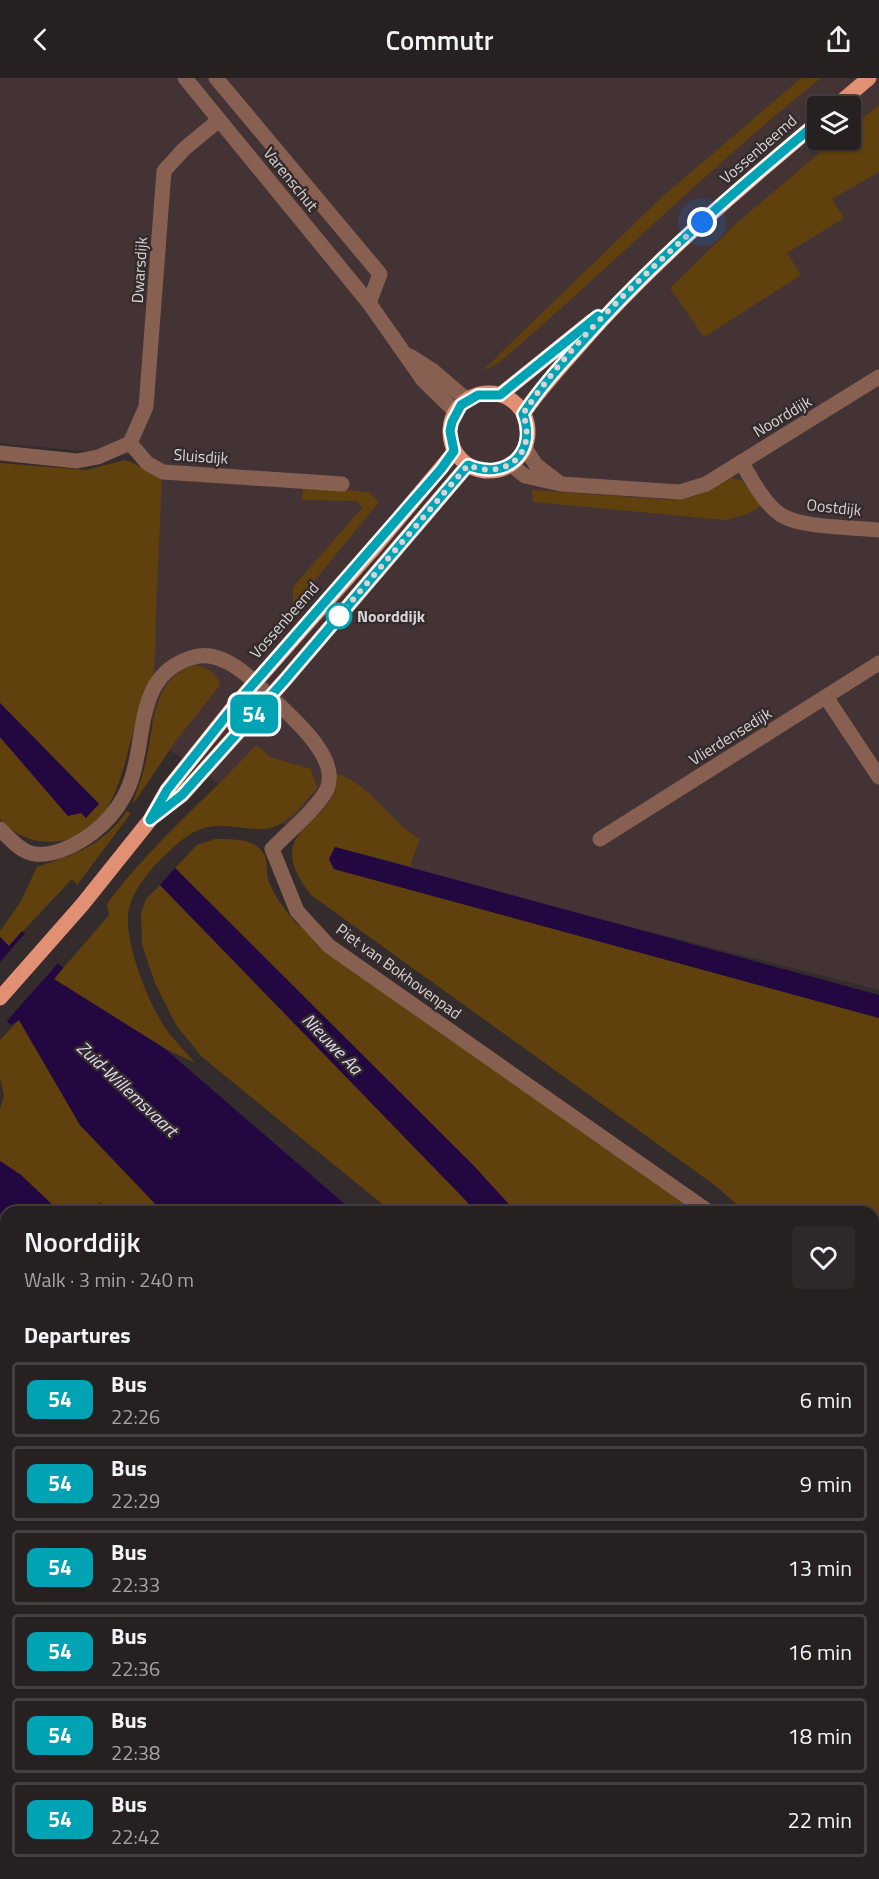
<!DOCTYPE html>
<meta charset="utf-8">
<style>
:root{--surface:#272021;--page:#2f282a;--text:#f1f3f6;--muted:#a4a3a5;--line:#433e3f}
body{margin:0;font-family:"Titillium Web",sans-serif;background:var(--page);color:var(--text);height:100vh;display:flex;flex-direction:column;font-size:22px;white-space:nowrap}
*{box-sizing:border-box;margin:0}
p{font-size:20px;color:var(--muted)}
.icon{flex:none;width:33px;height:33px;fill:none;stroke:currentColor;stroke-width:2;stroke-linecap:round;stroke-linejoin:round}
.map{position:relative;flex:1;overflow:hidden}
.panel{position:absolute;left:0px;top:1128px;width:879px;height:674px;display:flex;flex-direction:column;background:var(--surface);border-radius:18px 18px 0 0;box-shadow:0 2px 4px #0004,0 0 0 2px var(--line)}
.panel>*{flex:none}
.badge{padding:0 12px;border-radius:9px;font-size:21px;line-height:39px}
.tools{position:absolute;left:807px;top:18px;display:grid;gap:12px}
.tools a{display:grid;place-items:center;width:54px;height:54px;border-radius:6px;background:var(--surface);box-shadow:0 2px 4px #0004,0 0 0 2px var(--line);font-size:30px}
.you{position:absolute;width:30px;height:30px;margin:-15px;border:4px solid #fff;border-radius:50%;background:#1a73e8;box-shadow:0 0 0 9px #1a73e833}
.map>.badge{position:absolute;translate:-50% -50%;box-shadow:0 0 0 3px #fff}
h2{padding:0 24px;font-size:22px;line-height:54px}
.round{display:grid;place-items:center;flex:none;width:63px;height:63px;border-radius:6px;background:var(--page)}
.overview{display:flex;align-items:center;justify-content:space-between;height:102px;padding:0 24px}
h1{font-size:28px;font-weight:600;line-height:45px}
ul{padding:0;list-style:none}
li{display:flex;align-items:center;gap:18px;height:75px;margin:0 12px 9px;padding:0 12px;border:3px solid var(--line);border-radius:6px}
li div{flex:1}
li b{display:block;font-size:22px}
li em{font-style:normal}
li .badge{min-width:66px;font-weight:700;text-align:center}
header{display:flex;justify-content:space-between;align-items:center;height:78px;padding:0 24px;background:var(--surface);font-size:27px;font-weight:600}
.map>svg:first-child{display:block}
.built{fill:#433335;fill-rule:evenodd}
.green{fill:#60410d}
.water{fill:#220741}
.pier{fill:#342b2c}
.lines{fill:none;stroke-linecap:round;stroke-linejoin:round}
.minor{stroke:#886052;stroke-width:15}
.major{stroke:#e29073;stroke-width:15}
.line-casing{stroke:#fff;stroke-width:14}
.line{stroke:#00a3b4;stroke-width:9}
.walk{stroke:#d9d3d4;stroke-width:6;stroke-dasharray:0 10.8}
.stop-dot{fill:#fff;stroke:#00a3b4;stroke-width:3}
.labels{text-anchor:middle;stroke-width:5;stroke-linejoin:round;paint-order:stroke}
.street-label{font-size:16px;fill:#d9d3d4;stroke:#342b2c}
.stop-label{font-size:16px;font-weight:bold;fill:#d9d3d4;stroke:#342b2c;text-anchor:start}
.water-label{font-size:18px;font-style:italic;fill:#e0d9f0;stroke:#342b2c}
</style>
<header><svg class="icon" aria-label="back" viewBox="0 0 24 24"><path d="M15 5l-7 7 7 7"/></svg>Commutr<svg class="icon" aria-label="share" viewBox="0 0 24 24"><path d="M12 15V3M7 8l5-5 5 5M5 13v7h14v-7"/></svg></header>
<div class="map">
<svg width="879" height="1801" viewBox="0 0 879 1801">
<rect width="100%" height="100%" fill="#342b2c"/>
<path class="built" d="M0,0H879V912L322,770L218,705L152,660L147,379L0,365ZM818,28H850V62H818Z"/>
<g class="green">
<path d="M801,0H821C708,90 607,193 497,286L482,293L662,119Z"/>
<polygon points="879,27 879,94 832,121 844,140 787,175 801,197 704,259 670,210 739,143 835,62 850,62 851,49"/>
<path d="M125,382C140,386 147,397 162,398C160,444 158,489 156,535C155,556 156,579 153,599C150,617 140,634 134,651C122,692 114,755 61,763C37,766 17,760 0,741V659L68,738L99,726L0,625V385L86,392Z"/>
<polygon points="731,400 743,403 761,428 747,436 725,442 533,424 532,412 671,422 695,418"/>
<polygon points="303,408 369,414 379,424 293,529 293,509 362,430 358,423 302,422"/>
<path d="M196,587C207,590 217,595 220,607L175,664L134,725L133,723C139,708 144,694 147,678C154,645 155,596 196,587Z"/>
<path d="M256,667L270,679L311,691L317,710C304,725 286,750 264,751C242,752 223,743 201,751C185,756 170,773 158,784C146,797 134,812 129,830C122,861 149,928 168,954C176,964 186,974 195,985L164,970L54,901L109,837L107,826C150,767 207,721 256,667Z"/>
<path d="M337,696C368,704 391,745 420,761L410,788L335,769L329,781L334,791L879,940V1299L873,1292V1134H745L716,1108L311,817C256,746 339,751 337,696Z"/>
<path d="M127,733L131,735L77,807L72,801L9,868L0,859V853L20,825L37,789C77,775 101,769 127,733Z"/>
<path d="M215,761C232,761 257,760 265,778C268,785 266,794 268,801C273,817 285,832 296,845L699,1134H516L473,1087L175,790L197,767Z"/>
<polygon points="160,807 477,1134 392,1134 202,979 176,947 155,905 142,867 141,835 146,821"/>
<polygon points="19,942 80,1047 163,1134 110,1134 100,1124 89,1134 60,1134 21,1097 0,1083 0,1031 4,1018 0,1000 0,962"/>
<polygon points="0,1293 6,1294 6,1405 0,1405"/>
<polygon points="0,1467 6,1467 6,1536 0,1531"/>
<polygon points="302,1796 870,1796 879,1801 309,1801"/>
</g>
<g class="water">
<polygon points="0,625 99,726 86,740 81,735 68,738 0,659"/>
<polygon points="335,769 879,917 879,940 334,791 329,781"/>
<polygon points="175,790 473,1087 516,1134 477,1134 160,807"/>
<polygon points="22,853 63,890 54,901 164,970 354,1134 163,1134 80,1047 19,942 11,947 0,937 0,859 9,868"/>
<polygon points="0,1083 21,1097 60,1134 6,1134 6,1294 0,1293"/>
<polygon points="873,1548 879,1556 879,1714 873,1709"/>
</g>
<polygon class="pier" points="27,853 60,883 5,945 0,941 0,884"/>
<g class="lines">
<g class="minor">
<polyline points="185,0 369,225 423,302 456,334"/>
<polyline points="216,0 380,196 369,225"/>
<polyline points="410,278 432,292 467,322"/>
<polyline points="130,365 146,329 164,93 184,71 219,42"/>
<polyline points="525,370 536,387 558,404"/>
<polyline points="0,375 77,383 98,379 130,365 147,385 163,394 342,406"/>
<path d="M741,384C752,401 763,425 781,437C801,450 854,449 879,452"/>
<polyline points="510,386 525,398 561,406 680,414 706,406 879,299"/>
<polyline points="826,619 879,699"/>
<path d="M0,751C21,773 31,783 62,772C91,761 117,738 129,708C148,663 132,596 194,579C219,572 244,593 261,610C282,631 342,677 327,711C318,730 287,755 272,771L297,833L329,868L709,1134"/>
<polyline points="600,761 879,585"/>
<polyline points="873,1315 879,1322"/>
<polyline points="0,1626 6,1631"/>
<polyline points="13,1796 25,1801"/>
<polyline points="183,1796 189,1801"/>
</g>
<g class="major">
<polyline points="836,28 869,0"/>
<circle cx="489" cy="354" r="39"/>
<polyline points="500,317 593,242"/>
<path d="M523,336C539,312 559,291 578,269C650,186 734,115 818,44"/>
<polyline points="157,736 182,717 284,603 468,387"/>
<polyline points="0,920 82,827 150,742 167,712 235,627 375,469 455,373"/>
<polyline points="0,1424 6,1424"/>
<polyline points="873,1757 879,1762"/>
</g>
</g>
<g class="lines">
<defs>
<path id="line" d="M598,238L500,317H478L461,327L452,344L450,353L454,373L441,391L235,627L167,712L150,742L182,717L284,603L468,387C505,403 538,376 523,336C540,310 560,288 581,265C652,184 735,113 818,44"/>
</defs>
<use href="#line" class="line-casing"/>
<use href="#line" class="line"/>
<path class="walk" d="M339,538L468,387C505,403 538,376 523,336C571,263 638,203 702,144"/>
</g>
<circle class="stop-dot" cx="339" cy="538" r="12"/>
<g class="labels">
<g class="street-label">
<text transform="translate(758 71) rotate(-41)" y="6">Vossenbeemd</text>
<text transform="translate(291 101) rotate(51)" y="6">Varenschut</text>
<text transform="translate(139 192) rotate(-86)" y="6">Dwarsdijk</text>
<text transform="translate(782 338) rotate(-31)" y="6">Noorddijk</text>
<text transform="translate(201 378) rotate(4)" y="6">Sluisdijk</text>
<text transform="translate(834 429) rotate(6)" y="6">Oostdijk</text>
<text transform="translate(284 542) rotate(-49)" y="6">Vossenbeemd</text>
<text transform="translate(730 658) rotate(-32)" y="6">Vlierdensedijk</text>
<text transform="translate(399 893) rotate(36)" y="6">Piet van Bokhovenpad</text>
</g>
<g class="stop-label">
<text x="357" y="544">Noorddijk</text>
</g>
<g class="water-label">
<text transform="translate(332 966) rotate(46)" y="6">Nieuwe Aa</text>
<text transform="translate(127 1011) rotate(43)" y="6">Zuid-Willemsvaart</text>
</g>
</g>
</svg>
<div class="tools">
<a><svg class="icon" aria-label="layers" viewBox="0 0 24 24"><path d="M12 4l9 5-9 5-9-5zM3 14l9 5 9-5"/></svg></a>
</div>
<div class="you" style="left:702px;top:144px"></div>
<b class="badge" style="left:254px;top:636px;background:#00a3b4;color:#fff">54</b>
<section class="panel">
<div class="overview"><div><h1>Noorddijk</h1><p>Walk · 3 min · 240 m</p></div><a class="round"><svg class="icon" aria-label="heart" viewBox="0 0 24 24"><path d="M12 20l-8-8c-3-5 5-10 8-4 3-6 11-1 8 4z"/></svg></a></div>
<h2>Departures</h2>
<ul>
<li><span class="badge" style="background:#00a3b4;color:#fff">54</span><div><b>Bus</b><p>22:26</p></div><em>6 min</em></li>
<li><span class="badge" style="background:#00a3b4;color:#fff">54</span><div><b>Bus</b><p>22:29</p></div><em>9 min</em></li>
<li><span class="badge" style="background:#00a3b4;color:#fff">54</span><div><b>Bus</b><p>22:33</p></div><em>13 min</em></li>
<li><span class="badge" style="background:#00a3b4;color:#fff">54</span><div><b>Bus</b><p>22:36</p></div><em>16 min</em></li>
<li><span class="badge" style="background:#00a3b4;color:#fff">54</span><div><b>Bus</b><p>22:38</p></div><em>18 min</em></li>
<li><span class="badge" style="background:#00a3b4;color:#fff">54</span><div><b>Bus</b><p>22:42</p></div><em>22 min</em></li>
</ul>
</section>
</div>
